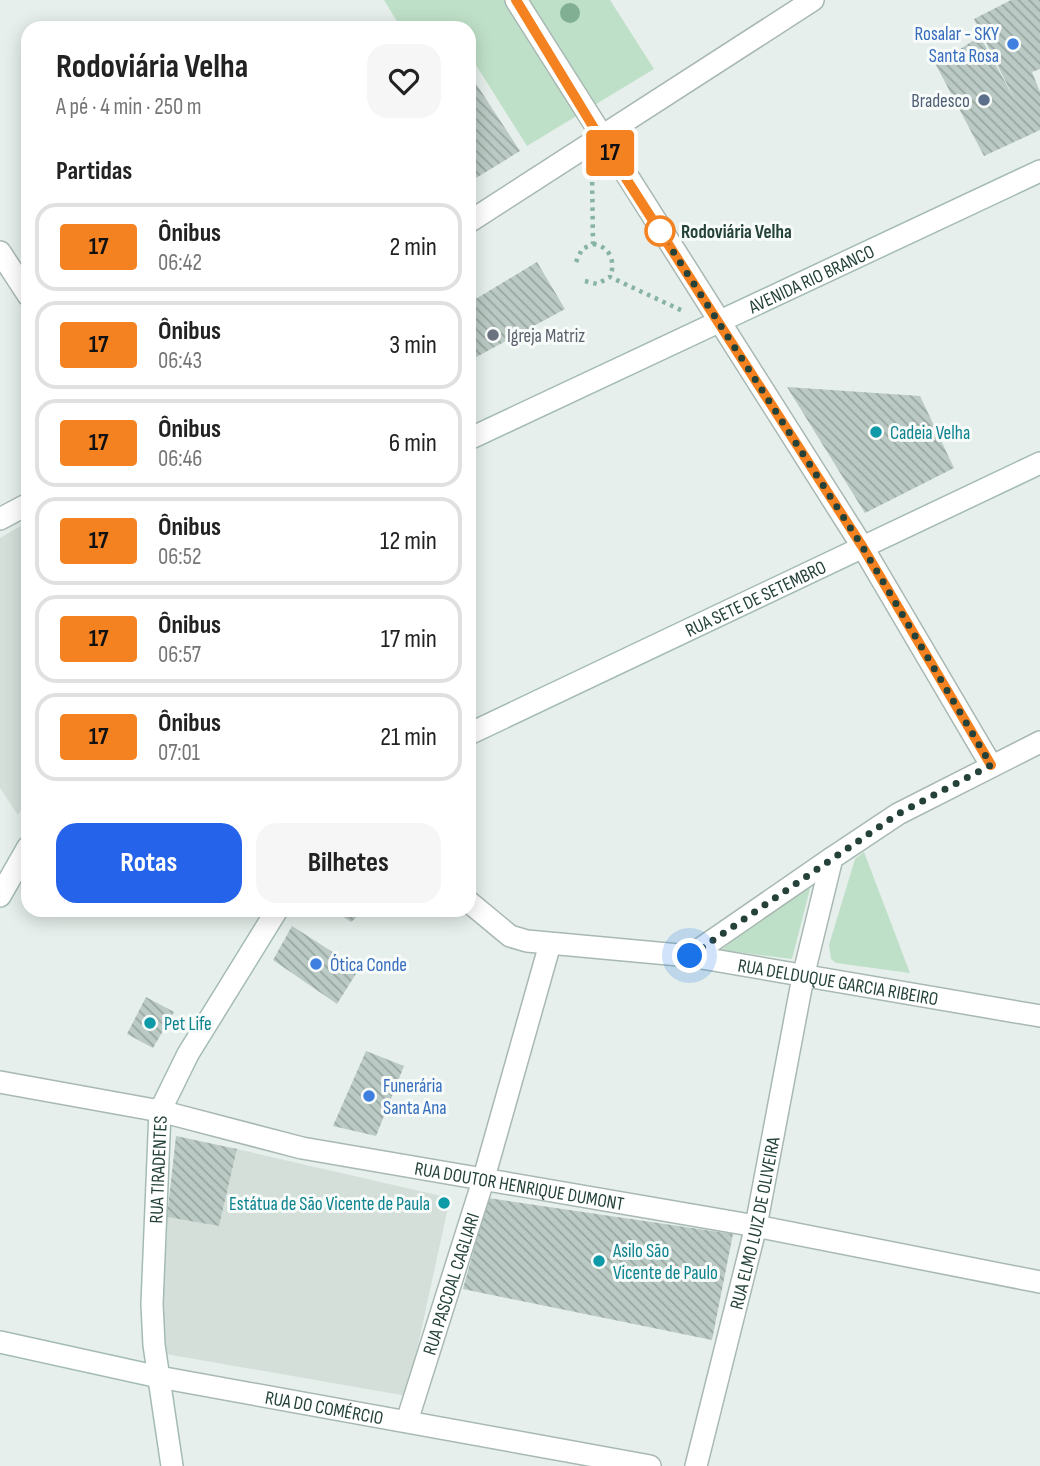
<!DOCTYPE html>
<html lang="pt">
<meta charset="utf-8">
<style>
:root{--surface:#fff;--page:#f6f6f6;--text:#222;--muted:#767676;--line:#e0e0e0;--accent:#2563eb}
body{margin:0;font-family:"Sofia Sans Condensed",sans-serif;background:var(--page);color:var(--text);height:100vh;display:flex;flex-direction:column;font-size:26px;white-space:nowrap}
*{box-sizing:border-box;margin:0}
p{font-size:23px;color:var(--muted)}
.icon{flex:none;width:38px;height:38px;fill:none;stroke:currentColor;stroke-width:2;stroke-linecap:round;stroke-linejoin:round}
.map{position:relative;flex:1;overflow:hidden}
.panel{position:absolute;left:21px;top:21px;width:455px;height:896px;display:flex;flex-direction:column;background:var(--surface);border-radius:21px;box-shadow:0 4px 18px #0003}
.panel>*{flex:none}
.badge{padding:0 14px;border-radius:5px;font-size:24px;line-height:46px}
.you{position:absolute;width:35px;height:35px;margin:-18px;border:5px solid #fff;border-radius:50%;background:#1a73e8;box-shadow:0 0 0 10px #1a73e833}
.map>.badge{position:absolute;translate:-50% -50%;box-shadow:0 0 0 4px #fff}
h2{padding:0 35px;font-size:26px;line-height:63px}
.round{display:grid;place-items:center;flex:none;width:74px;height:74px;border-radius:21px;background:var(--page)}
.head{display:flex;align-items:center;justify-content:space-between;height:119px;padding:0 35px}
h1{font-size:33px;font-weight:700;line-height:52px}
.action{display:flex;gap:14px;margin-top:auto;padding:14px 35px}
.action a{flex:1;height:80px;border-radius:21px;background:var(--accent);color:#fff;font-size:28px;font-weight:700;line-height:80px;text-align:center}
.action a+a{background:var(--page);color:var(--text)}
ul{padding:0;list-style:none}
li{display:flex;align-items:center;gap:21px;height:88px;margin:0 14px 10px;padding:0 21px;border:4px solid var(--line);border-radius:21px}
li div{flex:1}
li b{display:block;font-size:26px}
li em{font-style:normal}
li .badge{min-width:77px;font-weight:700;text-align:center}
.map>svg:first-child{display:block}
.built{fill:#d4dfda}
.green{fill:#bfe0c8}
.building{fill:url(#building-back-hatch)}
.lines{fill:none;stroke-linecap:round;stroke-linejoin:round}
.street-casing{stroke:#a8b8b2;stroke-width:24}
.secondary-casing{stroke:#a4bbb3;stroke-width:24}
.path{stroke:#86b3a5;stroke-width:4.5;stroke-dasharray:3.5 5;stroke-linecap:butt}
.street{stroke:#fff;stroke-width:21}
.secondary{stroke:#fff;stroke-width:21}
.tree{fill:#80af93}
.line-casing{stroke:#fff;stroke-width:16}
.line{stroke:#f58220;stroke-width:10}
.walk{stroke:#24423a;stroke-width:7;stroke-dasharray:0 12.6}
.shop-dot{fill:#3f7fe0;stroke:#f7fbf9;stroke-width:2.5}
.service-dot{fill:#5c6f8a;stroke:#f7fbf9;stroke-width:2.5}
.stop-dot{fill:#fff;stroke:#f58220;stroke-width:3.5}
.worship-dot{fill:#6b7280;stroke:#f7fbf9;stroke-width:2.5}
.culture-dot{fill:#0f9aa8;stroke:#f7fbf9;stroke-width:2.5}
.labels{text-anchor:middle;stroke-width:6;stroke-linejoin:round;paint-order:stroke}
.shop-label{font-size:19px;fill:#366cbe;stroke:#f7fbf9;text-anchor:start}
.service-label{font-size:19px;fill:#4e5e75;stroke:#f7fbf9;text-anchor:end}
.stop-label{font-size:19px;font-weight:bold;fill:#24423a;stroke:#f7fbf9;text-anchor:start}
.street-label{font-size:19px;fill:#24423a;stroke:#f7fbf9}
.worship-label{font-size:19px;fill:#5b616d;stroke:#f7fbf9;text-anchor:start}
.culture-label{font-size:19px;fill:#0d838f;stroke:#f7fbf9;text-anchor:start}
</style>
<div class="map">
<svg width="1040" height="1466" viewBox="0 0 1040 1466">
<defs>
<pattern id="building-back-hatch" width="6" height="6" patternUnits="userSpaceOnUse" patternTransform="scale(1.75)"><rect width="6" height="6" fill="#bbcac4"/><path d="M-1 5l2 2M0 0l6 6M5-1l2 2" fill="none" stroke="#98a6a0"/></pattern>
</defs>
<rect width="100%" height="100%" fill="#e6efeb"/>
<g class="built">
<polygon points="26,523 28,799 18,815 0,788 0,538"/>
<polygon points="237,1149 450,1198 407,1396 160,1353 167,1217 219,1226"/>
</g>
<g class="green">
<polygon points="384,0 610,0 654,69 527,146 469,54 469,28 401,28"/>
<polygon points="864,852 910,973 836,963 831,959 829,945 855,859"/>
<polygon points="813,877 792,959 721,950"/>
</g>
<g class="building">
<polygon points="1011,0 1040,0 1040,69 1032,72 1040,92 1040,130 984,156 936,65 980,36 1017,104 974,19"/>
<polygon points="469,73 520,151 476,178 469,165"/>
<polygon points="537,262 565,309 469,361 469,303"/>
<polygon points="787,387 920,396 954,468 865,513"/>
<polygon points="333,910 365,910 351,922"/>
<polygon points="292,926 359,969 337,1004 273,960"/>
<polygon points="146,997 174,1012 153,1048 127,1034"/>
<polygon points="366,1051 404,1066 376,1136 333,1126"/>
<polygon points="176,1136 237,1149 219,1226 167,1217"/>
<polygon points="488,1198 733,1234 712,1340 463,1289"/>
</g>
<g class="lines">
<defs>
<g id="street">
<polyline points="516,0 862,546 991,765"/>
<polyline points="469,222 813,0"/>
<polyline points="0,252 28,295"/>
<polyline points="0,519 28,504"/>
<path id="s1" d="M469,902L510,936L527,941L690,956L1040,1016"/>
<polyline points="690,956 832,858"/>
<path id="s2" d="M0,1082L160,1111L302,1148L756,1226L1040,1282"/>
<path id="s3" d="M159,1377L650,1466"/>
<path id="s4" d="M407,1421L483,1181L550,944"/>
<path id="s5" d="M696,1466L756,1226L803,977L832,858L898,814L1040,742"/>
</g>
<g id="secondary">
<path id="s6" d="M469,439L1040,171"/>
<path id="s7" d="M469,734L1040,463"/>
<polyline points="0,896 28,847"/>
<polyline points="0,1342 159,1377"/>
<path id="s8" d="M172,1466L154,1345L152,1304L160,1111L188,1054L277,910"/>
</g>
</defs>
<use href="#street" class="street-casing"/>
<use href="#secondary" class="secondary-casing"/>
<g class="path">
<path d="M593,244C610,246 616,262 610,277"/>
<polyline points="576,262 582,249 593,244 592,171"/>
<polyline points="585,281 597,284 610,277 685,312"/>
</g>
<use href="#street" class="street"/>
<use href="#secondary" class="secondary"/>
</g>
<circle class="tree" cx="570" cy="13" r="10"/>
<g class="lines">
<defs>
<polyline id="line" points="516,0 600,138 862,546 991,765"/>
</defs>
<use href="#line" class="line-casing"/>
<use href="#line" class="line"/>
<polyline class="walk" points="660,231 862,546 991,765 898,814 690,956"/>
</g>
<g class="shop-dot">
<circle cx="1013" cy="44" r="7"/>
<circle cx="316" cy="964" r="7"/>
<circle cx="369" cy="1096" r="7"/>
</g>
<circle class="service-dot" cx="984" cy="100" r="7"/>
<circle class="stop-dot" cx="660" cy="231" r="14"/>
<circle class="worship-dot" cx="493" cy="335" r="7"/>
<g class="culture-dot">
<circle cx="876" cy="432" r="7"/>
<circle cx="150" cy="1023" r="7"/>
<circle cx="444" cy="1203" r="7"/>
<circle cx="599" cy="1261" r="7"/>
</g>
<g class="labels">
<g class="shop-label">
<text x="999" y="40" text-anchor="end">Rosalar - SKY<tspan x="999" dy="22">Santa Rosa</tspan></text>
<text x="330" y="971">Ótica Conde</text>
<text x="383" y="1092">Funerária<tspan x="383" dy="22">Santa Ana</tspan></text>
</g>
<g class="service-label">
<text x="970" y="107">Bradesco</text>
</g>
<g class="stop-label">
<text x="681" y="238">Rodoviária Velha</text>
</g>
<g class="street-label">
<text dy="7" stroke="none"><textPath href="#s6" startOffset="378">AVENIDA RIO BRANCO</textPath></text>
<text dy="7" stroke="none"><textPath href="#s7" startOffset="317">RUA SETE DE SETEMBRO</textPath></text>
<text dy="7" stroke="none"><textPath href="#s1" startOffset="385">RUA DELDUQUE GARCIA RIBEIRO</textPath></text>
<text dy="7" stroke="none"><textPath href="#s8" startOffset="298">RUA TIRADENTES</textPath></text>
<text dy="7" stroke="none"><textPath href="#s2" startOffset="530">RUA DOUTOR HENRIQUE DUMONT</textPath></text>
<text dy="7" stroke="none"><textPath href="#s5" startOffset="250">RUA ELMO LUIZ DE OLIVEIRA</textPath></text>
<text dy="7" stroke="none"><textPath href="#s4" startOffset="144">RUA PASCOAL CAGLIARI</textPath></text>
<text dy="7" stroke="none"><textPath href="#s3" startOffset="168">RUA DO COMÉRCIO</textPath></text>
</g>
<g class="worship-label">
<text x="507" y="342">Igreja Matriz</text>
</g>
<g class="culture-label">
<text x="890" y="439">Cadeia Velha</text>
<text x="164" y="1030">Pet Life</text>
<text x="430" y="1210" text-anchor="end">Estátua de São Vicente de Paula</text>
<text x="613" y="1257">Asilo São<tspan x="613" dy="22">Vicente de Paulo</tspan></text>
</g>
</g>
</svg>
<div class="you" style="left:690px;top:956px"></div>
<b class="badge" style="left:610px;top:153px;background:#f58220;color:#111">17</b>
<section class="panel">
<div class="head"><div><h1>Rodoviária Velha</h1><p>A pé · 4 min · 250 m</p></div><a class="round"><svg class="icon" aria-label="heart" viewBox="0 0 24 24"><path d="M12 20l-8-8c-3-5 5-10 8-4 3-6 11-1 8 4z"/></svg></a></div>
<h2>Partidas</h2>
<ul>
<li><span class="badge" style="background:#f58220;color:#111">17</span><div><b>Ônibus</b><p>06:42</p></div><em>2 min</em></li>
<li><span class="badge" style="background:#f58220;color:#111">17</span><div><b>Ônibus</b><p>06:43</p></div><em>3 min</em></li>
<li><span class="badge" style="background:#f58220;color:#111">17</span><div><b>Ônibus</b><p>06:46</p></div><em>6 min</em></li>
<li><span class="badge" style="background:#f58220;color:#111">17</span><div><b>Ônibus</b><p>06:52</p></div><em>12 min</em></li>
<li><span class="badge" style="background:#f58220;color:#111">17</span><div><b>Ônibus</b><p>06:57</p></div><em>17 min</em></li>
<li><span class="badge" style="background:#f58220;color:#111">17</span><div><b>Ônibus</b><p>07:01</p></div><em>21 min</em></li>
</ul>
<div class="action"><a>Rotas</a><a>Bilhetes</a></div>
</section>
</div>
